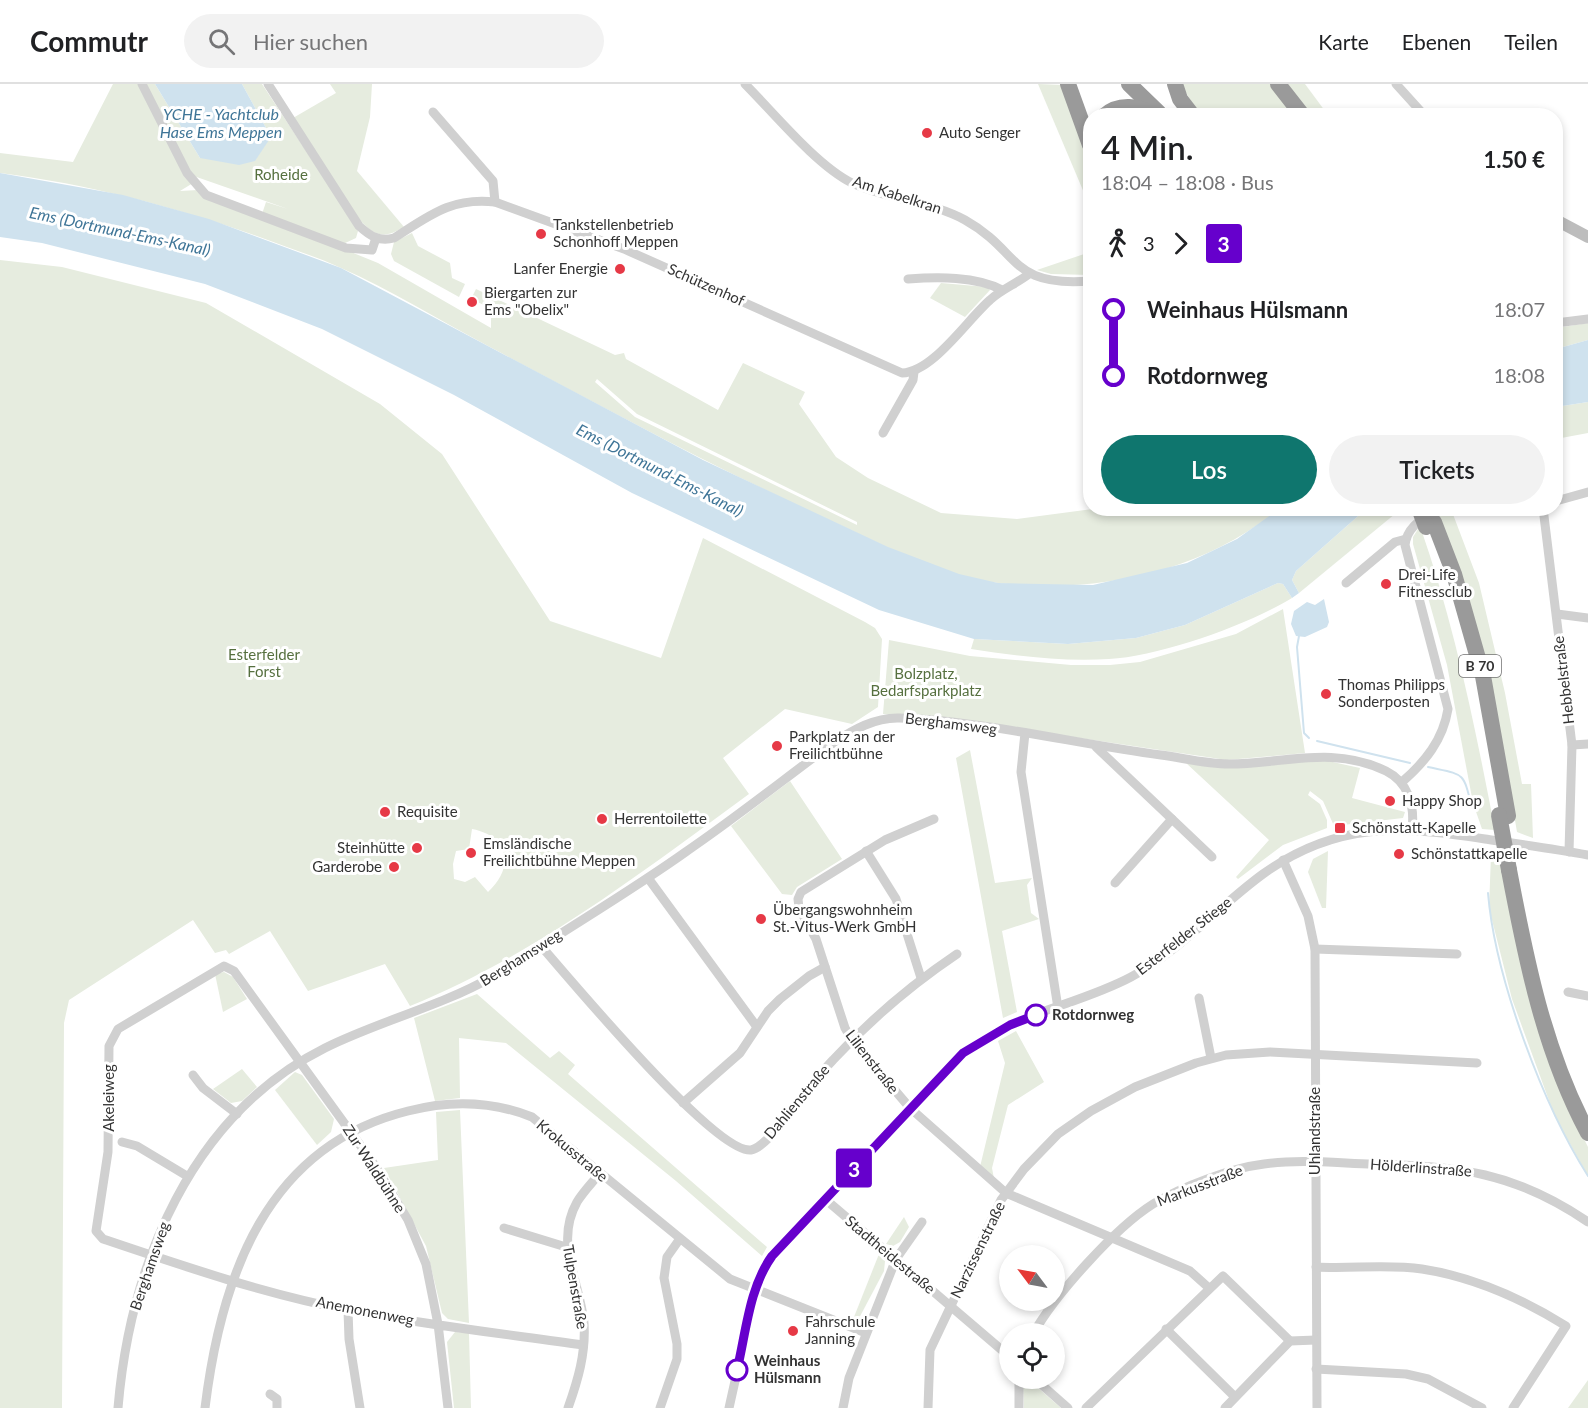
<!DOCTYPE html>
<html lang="de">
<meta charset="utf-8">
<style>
:root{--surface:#fff;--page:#f2f2f2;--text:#202124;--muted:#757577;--line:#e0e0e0;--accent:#0f766e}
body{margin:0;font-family:Lato,sans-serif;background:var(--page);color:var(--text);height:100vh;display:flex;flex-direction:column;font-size:22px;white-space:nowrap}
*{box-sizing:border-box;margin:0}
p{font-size:20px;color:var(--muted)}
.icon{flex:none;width:33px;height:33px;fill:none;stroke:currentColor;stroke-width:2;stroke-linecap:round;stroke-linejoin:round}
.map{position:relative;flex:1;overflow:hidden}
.side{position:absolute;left:1083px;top:24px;width:480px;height:408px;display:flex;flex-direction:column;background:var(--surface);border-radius:24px;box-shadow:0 3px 9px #0003}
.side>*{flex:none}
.badge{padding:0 12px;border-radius:4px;font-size:21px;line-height:39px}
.needle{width:39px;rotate:302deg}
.fabs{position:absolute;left:999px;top:1161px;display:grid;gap:12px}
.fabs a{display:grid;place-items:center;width:66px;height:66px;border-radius:50%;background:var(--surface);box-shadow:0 3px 9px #0003;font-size:30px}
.map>.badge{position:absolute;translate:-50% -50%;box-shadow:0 0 0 3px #fff}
.legs{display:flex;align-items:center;gap:9px;height:66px;padding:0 18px;font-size:20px}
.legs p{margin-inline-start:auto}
.headline{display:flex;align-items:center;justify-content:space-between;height:102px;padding:0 18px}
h1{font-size:33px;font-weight:600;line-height:45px}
.button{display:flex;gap:12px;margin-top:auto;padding:12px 18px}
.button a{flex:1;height:69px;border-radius:36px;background:var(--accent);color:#fff;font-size:24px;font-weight:600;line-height:69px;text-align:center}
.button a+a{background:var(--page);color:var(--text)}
ul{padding:0 18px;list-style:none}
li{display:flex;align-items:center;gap:21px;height:66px;font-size:22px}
li i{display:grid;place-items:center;width:9px;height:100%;margin:0 8px;background:currentColor}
li i::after{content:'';width:15px;height:15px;margin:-8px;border:4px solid;border-radius:50%;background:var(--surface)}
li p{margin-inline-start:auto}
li:first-child i{background:linear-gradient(#0000 50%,currentColor 0)}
li:last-child i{background:linear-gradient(currentColor 50%,#0000 0)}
header{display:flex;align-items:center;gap:36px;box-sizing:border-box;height:84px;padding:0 30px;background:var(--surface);border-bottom:2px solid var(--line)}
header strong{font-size:28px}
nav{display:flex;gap:33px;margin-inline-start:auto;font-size:21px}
.search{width:420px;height:54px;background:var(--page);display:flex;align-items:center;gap:15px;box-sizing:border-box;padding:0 21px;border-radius:33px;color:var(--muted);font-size:22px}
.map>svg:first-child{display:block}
.green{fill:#e6ecdf;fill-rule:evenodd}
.water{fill:#cfe2ee}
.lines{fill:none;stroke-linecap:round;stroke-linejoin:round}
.stream{stroke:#cfe2ee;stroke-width:2}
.street{stroke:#d0d0d0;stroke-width:9}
.secondary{stroke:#bdbdbd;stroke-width:12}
.highway{stroke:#9a9a9a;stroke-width:16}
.highway-bridge{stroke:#9a9a9a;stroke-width:16}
.line-1-casing{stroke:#fff;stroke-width:14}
.line-1{stroke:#60c;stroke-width:9}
.poi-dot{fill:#e63946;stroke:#fff;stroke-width:2}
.stop-1-dot{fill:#fff;stroke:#60c;stroke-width:3}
.labels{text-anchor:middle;stroke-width:6;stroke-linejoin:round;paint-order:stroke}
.shield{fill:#fff;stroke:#707070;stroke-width:1.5}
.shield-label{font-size:14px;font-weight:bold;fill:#333}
.poi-label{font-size:15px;fill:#333;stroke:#fff;text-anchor:start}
.park-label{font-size:15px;fill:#56703f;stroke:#fff}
.street-label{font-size:15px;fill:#333;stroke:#fff}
.stop-label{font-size:15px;font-weight:bold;fill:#333;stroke:#fff;text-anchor:start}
.water-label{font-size:16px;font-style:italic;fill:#3f7597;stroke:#fff}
</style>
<header>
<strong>Commutr</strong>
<div class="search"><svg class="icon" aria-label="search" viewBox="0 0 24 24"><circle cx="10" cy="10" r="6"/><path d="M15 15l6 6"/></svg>Hier suchen</div>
<nav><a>Karte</a><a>Ebenen</a><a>Teilen</a></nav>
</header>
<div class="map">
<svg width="1588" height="1324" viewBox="0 0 1588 1324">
<rect width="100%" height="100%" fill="#fff"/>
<g class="green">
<path d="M113,0H155L200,74L271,53L242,0H262L352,137L358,147L356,154L343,160L262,130L266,118L288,125L188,90L193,99L180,107L198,106L378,179L491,244V230L484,227L486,222L471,215L476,205L615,271L624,269L626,275L718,326L743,279L805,308L799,320L836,373L868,394L941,429L1017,435L1100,424L1279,425C1200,489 1098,510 998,499C939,492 882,460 829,436C713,383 601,322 488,262C439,236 391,206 341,184C320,174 297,167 276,159C186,126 95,101 0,89V69L73,78ZM597,295L637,330L857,438V441L635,333L595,298Z"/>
<path d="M330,0H372L370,33L357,87L404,143C384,155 375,153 359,135L293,34L336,9Z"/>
<polygon points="1038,0 1063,1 1090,83 1090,123"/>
<polygon points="1181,0 1271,0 1297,31 1199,31"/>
<polygon points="1288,0 1305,0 1328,31 1309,31"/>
<polygon points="412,149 418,162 450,179 452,194 465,200 459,213 394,177 391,170 394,158"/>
<polygon points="1090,168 1090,191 1051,190 1037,186"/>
<path d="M0,176L62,183L206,219L380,320L442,370L550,537L661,574L703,454L865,538L875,544L882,555L878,623L852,640L785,625L723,674L749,710C642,788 534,872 410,922L385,880L308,907L270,847L229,870L226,866L215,869L193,836L69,916L64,939L62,1324H0ZM472,745C509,752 515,783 488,808L475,793L465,798L454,795L453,780L456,767L469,765Z"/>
<polygon points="941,199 987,203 990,206 965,233 930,214"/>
<polygon points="1588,239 1588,256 1556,265 1556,244"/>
<polygon points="1588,318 1588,349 1556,355 1556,323"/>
<polygon points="1366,425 1401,425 1299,509 1292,496 1296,487"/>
<polygon points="1444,425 1451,425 1479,499 1505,609 1522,700 1531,700 1533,754 1517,748 1504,671 1449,458 1438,428"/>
<path d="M1420,442C1455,542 1475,643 1495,746L1482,745L1473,719L1447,581L1413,460V453Z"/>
<path d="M1278,499L1283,500L1292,514C1247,541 1161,572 1109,575C1064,578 1016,572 971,565L974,555L1068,560L1136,554L1185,541Z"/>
<polygon points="1283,525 1305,669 1227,676 985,640 883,630 889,556 970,572 1071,581 1110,581 1140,578 1236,550"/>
<polygon points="970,666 995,799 1032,794 1027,801 1031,829 1039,835 1002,847 1017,928 1003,934 956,674"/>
<polygon points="1309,676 1328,677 1360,684 1352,714 1405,728 1403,734 1334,742 1323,717 1310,707 1308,711 1320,720 1327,736 1327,744 1283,761 1238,795 1236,793 1269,756 1186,679 1228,684"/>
<polygon points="790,697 842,775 797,803 792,811 782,810 731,742"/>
<polygon points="1328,767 1326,824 1322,824 1308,788 1313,775"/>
<polygon points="1491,771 1502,782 1573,1033 1588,1063 1588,1092 1555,1033 1512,915 1489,824"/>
<polygon points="224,888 233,893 247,915 223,928 215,890"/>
<polygon points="477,910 550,974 559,967 575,981 568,990 767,1163 762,1172 676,1097 506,959 459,954 460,1014 435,1017 414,934"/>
<polygon points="1016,947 1044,998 1008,1021 992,1084 995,1100 979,1087 1005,979 998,957"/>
<polygon points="242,985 257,1003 242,1017 231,1019 213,1005"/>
<polygon points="295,988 302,991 334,1035 331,1048 317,1061 275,1006"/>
<polygon points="460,1026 469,1239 448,1235 442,1229 426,1162 384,1084 438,1076 436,1028"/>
<polygon points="904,1133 909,1143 900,1158 893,1162 886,1160"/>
<polygon points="879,1170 885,1177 884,1187 857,1238 852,1238"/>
<polygon points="455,1248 469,1249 471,1324 454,1324 447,1258"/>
<polygon points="1029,1296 1061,1324 1024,1324 1023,1301"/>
<polygon points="1588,1296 1588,1324 1568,1324"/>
</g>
<g class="water">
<polygon points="155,0 242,0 271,53 255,77 239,81 200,74"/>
<polygon points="0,89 123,111 209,135 341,184 703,376 888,463 959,490 998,499 1093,501 1187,479 1237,455 1279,425 1366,425 1296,487 1292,496 1299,509 1292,514 1283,500 1278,499 1185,541 1136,554 1068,560 974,555 879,526 632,409 454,311 322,245 205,200 42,159 0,153"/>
<polygon points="1588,256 1588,318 1556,323 1556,265"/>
<polygon points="1324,515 1329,538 1327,543 1305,553 1296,552 1291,540 1294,527 1307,518 1315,521"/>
</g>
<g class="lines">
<g class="stream">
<polyline points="1299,552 1297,563 1304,649 1309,654"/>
<polyline points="1317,657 1410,679"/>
<path d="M1428,683C1465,691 1463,687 1472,724"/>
<path d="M1488,809C1495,894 1543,1021 1588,1092"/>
</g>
<g class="street">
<polyline points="142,0 187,89 206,111 346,164 372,166 376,154"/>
<path d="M268,0L359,142C370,152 379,158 394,154C429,132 451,113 495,118L624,165L902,289C933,288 967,236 990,216C1002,205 1016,200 1029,190"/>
<path d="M745,0C774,29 816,81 852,99C888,116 930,117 965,136C1022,168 1008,203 1090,197"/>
<polyline points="1396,0 1425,32"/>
<polyline points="433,28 493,97 495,118"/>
<path d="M908,195C937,193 976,192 1002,206"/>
<polyline points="1556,239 1588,235"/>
<polyline points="883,349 913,296 914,288"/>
<polyline points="1556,417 1588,408"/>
<polyline points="1543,424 1572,661 1569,768"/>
<polyline points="1346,499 1395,458 1406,455"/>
<polyline points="1557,530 1588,534"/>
<polyline points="1025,649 1021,688 1058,924"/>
<polyline points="1572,661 1588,660"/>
<polyline points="1096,663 1212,773"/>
<path d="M1402,698C1425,678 1443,656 1448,625L1405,461C1407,442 1424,434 1438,424"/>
<polyline points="934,735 885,756 801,808 798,815 799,824 816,855 845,944 852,956 910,1024 1006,1109 1190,1187 1209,1204"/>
<polyline points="866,767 896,815 921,894"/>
<polyline points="1283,776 1308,832 1315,865 1317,1324"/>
<polyline points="648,794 757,943"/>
<polyline points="1115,799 1172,735"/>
<path d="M541,862C570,895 715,1070 751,1066C764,1064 787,1033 796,1022C809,1008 819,990 833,976C871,935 911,901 957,870"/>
<polyline points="1315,865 1457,870"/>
<polyline points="1568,908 1588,912"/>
<polyline points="1199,914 1211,974"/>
<polyline points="193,991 203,1004 237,1030"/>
<polyline points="683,1019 740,969 768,927 780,915 809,892 825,883"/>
<polyline points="122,1058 137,1062 187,1092"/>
<polyline points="825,1115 1010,1273"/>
<polyline points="504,1144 566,1163"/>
<path d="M1316,1183C1351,1185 1388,1180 1422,1185C1474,1193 1521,1214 1566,1242L1513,1324"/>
<polyline points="348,1226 349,1255 360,1324"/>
<polyline points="1166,1245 1235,1313"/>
<path d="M1033,1250C1055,1211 1115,1144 1153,1120C1181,1103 1231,1084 1264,1080C1299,1075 1337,1079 1373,1080C1458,1082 1515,1088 1588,1138"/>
<polyline points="1316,1285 1406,1290 1428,1295 1482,1324"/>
<polyline points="1019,1294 1019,1324"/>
<polyline points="1034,1294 1068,1324"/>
<polyline points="270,1310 277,1315 277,1324"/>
<path d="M118,1324C130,1181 191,1031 325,964C379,937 439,923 492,893C514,881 535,865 557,852C601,824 645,797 687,767C737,733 784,695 833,659C853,646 875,633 900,634C985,637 1076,660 1161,671C1183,674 1207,680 1229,680C1284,680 1332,661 1386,687C1408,698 1415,721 1412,745"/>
<path d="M205,1324C221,1193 266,1062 408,1027C450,1016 492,1017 532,1033L730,1195L866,1249"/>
<path d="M448,1324L438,1240L426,1180L408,1136L376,1083L234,887L224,882L118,945L109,962L108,1068L96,1147L103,1155C183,1182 265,1210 348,1226C426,1241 505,1250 583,1261"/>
<path d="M568,1324C578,1296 586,1269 584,1239C580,1197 554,1159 577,1118C583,1108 592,1099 600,1089"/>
<polyline points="660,1324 677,1275 677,1260 664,1194 667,1173 679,1156"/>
<path d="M729,1324L753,1216L767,1179L936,996C952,981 966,966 985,954C1029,927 1084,918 1131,893C1180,867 1219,822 1263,790C1337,737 1400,742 1485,755C1519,760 1554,765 1588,771"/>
<polyline points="843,1324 849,1294 896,1175 922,1138"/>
<polyline points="928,1324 930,1266 1001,1116 1024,1085 1058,1050 1091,1027 1135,1003 1196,979 1226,971 1270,968 1477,979"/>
<polyline points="1086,1324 1223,1192 1290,1257"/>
<polyline points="1225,1324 1290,1257 1316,1256"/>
</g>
<polyline class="secondary" points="1556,136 1588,153"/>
<g class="highway">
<polyline points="1068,0 1090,61"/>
<polyline points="1129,0 1159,29"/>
<polyline points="1175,0 1180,15 1193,32"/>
<polyline points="1278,0 1303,32"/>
<path d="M1104,32C1118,19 1140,21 1154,32"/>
<polyline points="1434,438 1454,490 1483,592 1508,732"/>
<path d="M1509,786C1526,876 1544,967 1588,1049"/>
</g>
<g class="highway-bridge">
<polyline points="1419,424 1426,443"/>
<polyline points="1499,731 1509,786"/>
</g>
</g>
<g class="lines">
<defs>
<path id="line-1" d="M737,1286C746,1249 749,1204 772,1172L963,969L1010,941L1036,931"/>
</defs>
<use href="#line-1" class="line-1-casing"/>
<use href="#line-1" class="line-1"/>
</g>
<g class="poi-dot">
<circle cx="927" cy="49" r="6"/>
<circle cx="541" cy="150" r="6"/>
<circle cx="620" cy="185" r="6"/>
<circle cx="472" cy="218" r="6"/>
<circle cx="1386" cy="500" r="6"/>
<circle cx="1326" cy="610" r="6"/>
<circle cx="777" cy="662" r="6"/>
<circle cx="1390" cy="717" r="6"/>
<circle cx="385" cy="728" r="6"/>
<circle cx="602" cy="735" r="6"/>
<rect x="1334" y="738" width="12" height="12" rx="3"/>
<circle cx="417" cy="764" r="6"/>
<circle cx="471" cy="769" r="6"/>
<circle cx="1399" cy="770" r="6"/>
<circle cx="394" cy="783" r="6"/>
<circle cx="761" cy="835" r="6"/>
<circle cx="793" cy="1247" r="6"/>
</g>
<g class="stop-1-dot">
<circle cx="1036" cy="931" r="10"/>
<circle cx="737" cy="1286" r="10"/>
</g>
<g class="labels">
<rect class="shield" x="1459" y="571" width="42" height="22" rx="4.5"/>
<g class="shield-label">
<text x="1480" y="587">B 70</text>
</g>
<g class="poi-label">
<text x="939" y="54">Auto Senger</text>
<text x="553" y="146">Tankstellenbetrieb<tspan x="553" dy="17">Schonhoff Meppen</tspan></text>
<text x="608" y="190" text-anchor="end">Lanfer Energie</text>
<text x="484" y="214">Biergarten zur<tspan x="484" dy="17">Ems "Obelix"</tspan></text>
<text x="1398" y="496">Drei-Life<tspan x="1398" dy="17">Fitnessclub</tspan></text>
<text x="1338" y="606">Thomas Philipps<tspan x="1338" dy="17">Sonderposten</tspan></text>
<text x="789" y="658">Parkplatz an der<tspan x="789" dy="17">Freilichtbühne</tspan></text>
<text x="1402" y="722">Happy Shop</text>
<text x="397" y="733">Requisite</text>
<text x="614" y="740">Herrentoilette</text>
<text x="1352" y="749">Schönstatt-Kapelle</text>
<text x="483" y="765">Emsländische<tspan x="483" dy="17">Freilichtbühne Meppen</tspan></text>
<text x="405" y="769" text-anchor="end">Steinhütte</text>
<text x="1411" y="775">Schönstattkapelle</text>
<text x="382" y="788" text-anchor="end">Garderobe</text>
<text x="773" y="831">Übergangswohnheim<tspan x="773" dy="17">St.-Vitus-Werk GmbH</tspan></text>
<text x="805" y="1243">Fahrschule<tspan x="805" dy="17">Janning</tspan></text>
</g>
<g class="park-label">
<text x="281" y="96">Roheide</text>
<text x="264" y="576">Esterfelder<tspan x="264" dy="17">Forst</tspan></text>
<text x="926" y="595">Bolzplatz,<tspan x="926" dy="17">Bedarfsparkplatz</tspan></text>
</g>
<g class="street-label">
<text transform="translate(897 111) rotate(18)" y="5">Am Kabelkran</text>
<text transform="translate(706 201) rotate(24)" y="5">Schützenhof</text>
<text transform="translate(1564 596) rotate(-97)" y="5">Hebbelstraße</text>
<text transform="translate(951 640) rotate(7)" y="5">Berghamsweg</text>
<text transform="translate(1184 852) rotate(-38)" y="5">Esterfelder Stiege</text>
<text transform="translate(521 874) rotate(-32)" y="5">Berghamsweg</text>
<text transform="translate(872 978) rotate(52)" y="5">Lilienstraße</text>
<text transform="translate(109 1014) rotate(-90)" y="5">Akeleiweg</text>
<text transform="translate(797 1018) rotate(-50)" y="5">Dahlienstraße</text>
<text transform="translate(1315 1047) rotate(-90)" y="5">Uhlandstraße</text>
<text transform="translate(572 1067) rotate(40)" y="5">Krokusstraße</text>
<text transform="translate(1421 1084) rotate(4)" y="5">Hölderlinstraße</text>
<text transform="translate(374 1085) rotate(57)" y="5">Zur Waldbühne</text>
<text transform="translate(1200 1102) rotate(-21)" y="5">Markusstraße</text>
<text transform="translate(978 1166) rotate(-64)" y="5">Narzissenstraße</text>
<text transform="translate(890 1171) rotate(40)" y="5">Stadtheidestraße</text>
<text transform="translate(150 1182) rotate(-71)" y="5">Berghamsweg</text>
<text transform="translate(575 1203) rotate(80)" y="5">Tulpenstraße</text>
<text transform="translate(365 1227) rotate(11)" y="5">Anemonenweg</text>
</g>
<g class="stop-label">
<text x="1052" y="936">Rotdornweg</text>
<text x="754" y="1282">Weinhaus<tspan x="754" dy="17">Hülsmann</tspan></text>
</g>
<g class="water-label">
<text x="221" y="36">YCHE - Yachtclub<tspan x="221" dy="18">Hase Ems Meppen</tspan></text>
<text transform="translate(120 147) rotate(12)" y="6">Ems (Dortmund-Ems-Kanal)</text>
<text transform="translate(660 386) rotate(27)" y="6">Ems (Dortmund-Ems-Kanal)</text>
</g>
</g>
</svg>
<div class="fabs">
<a><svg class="needle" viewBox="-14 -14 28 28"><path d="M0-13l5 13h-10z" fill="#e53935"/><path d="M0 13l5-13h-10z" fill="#757577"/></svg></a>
<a><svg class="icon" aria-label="locate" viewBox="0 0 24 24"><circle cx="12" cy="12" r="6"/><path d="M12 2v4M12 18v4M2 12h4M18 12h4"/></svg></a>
</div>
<b class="badge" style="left:854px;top:1084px;background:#60c;color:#fff">3</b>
<section class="side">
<div class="headline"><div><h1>4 Min.</h1><p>18:04 – 18:08 · Bus</p></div><b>1.50 €</b></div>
<div class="legs"><svg class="icon" aria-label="walk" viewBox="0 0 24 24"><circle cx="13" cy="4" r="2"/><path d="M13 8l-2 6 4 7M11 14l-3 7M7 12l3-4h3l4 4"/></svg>3<svg class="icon" aria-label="forward" viewBox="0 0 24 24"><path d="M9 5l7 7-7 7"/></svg><b class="badge" style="background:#60c;color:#fff">3</b></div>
<ul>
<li><i style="color:#60c"></i><b>Weinhaus Hülsmann</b><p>18:07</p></li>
<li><i style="color:#60c"></i><b>Rotdornweg</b><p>18:08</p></li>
</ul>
<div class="button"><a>Los</a><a>Tickets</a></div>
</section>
</div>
